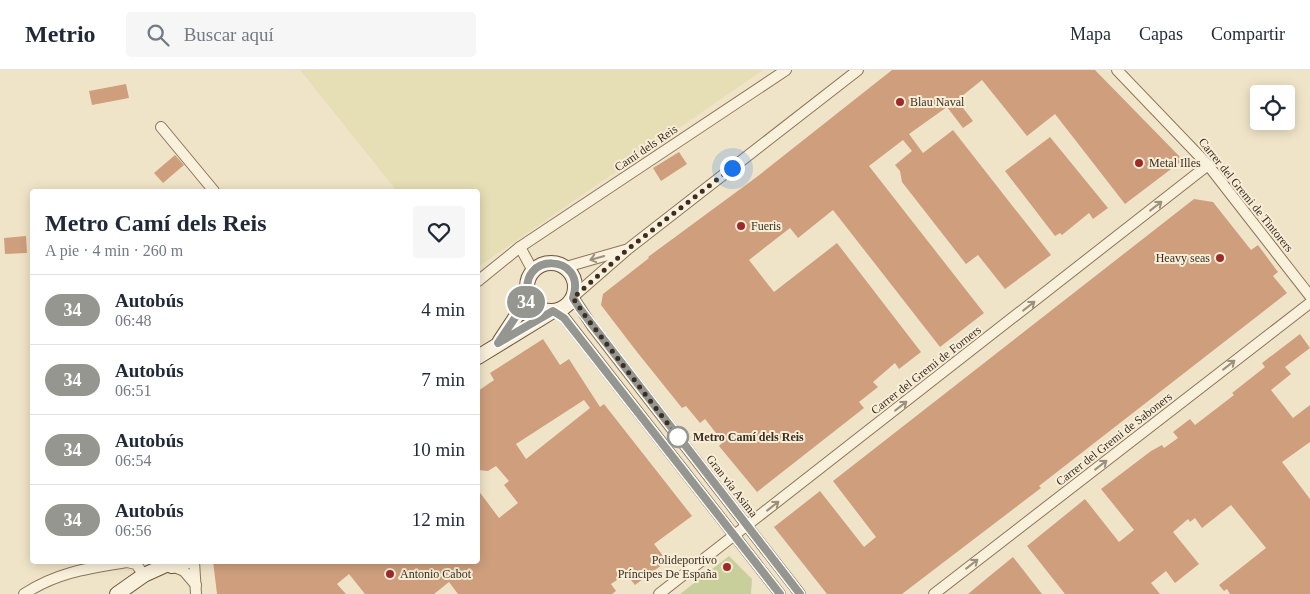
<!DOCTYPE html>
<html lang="es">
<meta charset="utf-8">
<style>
:root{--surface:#fff;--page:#f6f6f7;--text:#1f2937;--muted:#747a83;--line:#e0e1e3}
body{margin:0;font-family:Georgia,serif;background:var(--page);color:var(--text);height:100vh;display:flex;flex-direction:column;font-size:19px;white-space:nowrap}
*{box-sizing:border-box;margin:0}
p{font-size:16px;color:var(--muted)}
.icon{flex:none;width:28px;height:28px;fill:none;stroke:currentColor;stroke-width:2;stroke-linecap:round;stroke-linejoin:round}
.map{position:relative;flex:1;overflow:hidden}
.panel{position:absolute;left:30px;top:119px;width:450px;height:375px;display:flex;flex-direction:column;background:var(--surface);border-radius:5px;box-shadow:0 2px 12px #0003}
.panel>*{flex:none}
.badge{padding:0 10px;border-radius:16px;font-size:18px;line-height:32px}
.buttons{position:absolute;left:1250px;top:15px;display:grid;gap:10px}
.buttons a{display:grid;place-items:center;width:45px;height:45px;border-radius:5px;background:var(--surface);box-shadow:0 2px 12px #0003;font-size:25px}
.you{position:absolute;width:25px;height:25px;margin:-12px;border:4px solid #fff;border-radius:50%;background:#1a73e8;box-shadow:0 0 0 8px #1a73e833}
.map>.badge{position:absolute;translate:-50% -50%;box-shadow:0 0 0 2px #fff}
.round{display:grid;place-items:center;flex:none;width:52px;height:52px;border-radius:5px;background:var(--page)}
.head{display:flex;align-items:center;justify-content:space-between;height:85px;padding:0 15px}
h1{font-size:24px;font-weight:700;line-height:38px}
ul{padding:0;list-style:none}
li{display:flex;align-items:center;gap:15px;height:70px;padding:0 15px;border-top:1px solid var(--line)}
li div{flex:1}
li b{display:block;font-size:19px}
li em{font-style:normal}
li .badge{min-width:55px;font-weight:700;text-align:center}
header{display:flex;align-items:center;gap:30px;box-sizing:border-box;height:70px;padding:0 25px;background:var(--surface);border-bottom:1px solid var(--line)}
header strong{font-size:24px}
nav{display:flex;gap:28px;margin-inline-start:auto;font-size:18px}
.search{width:350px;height:45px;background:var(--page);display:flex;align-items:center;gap:12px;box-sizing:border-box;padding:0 18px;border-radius:5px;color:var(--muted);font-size:19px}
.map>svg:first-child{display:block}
.farmland{fill:#e6deb5}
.green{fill:#c9cf9b}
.building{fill:#cf9f7d;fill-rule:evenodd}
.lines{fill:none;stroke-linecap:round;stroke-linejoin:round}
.street-casing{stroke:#8d765c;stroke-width:12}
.secondary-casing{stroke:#6f573f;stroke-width:16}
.street{stroke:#faf1dc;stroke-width:10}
.secondary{stroke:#faf1dc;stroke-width:14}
.oneway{stroke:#9c907e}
.line-casing{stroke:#fff;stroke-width:11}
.line{stroke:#969691;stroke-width:8}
.walk{stroke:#3d2e20;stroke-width:5;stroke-dasharray:0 9}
.poi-dot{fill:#9e2a2b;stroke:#f7eed8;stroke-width:2}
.stop-dot{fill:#fff;stroke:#969691;stroke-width:2.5}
.labels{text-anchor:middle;stroke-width:4;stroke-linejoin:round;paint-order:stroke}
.poi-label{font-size:12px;fill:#3d2e20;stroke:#f7eed8;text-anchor:start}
.street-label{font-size:12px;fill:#3d2e20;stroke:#f7eed8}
.stop-label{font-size:12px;font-weight:bold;fill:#3d2e20;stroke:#f7eed8;text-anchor:start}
</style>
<header>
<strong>Metrio</strong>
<div class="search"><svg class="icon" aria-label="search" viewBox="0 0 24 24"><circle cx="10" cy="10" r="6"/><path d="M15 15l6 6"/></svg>Buscar aquí</div>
<nav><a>Mapa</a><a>Capas</a><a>Compartir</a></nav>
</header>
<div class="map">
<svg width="1310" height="524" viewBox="0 0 1310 524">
<rect width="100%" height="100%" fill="#f0e4c8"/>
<polygon class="farmland" points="300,0 763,0 478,197 478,121 397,121"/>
<polygon class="green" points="729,486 752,509 751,524 680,524"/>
<g class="building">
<polygon points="892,0 1095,0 1183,90 1125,134 1055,44 1027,66 982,10 957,30 973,51 963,58 947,37 909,64 923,83 953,60 1051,185 1005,219 978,185 966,194 902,112 900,101 895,95 912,81 903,70 869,96 984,243 940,277 833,140 798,168 790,158 749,190 774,222 837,173 921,282 899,299 895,293 873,312 878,317 859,332 864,338 757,422 719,376 723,372 705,349 700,353 686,336 682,338 637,282 601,235 603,224 649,188 648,187 758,106"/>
<polygon points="126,14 129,28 92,35 89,21"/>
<polygon points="1050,67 1108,138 1093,149 1089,143 1062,165 1060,163 1055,166 1005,101"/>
<polygon points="679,82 687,94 661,111 653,98"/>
<polygon points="175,85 184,95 163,113 154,103"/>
<polygon points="1194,129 1213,132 1251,180 1258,175 1278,202 1273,206 1287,223 1039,416 1041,418 902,524 827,524 774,457 820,421 864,477 876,467 833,411"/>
<polygon points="26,166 27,183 5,184 4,168"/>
<polygon points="1300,264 1310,278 1285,297 1291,304 1271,320 1293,348 1310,335 1310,372 1282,392 1310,429 1310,524 1230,524 1227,519 1224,521 1219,515 1266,478 1231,435 1202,458 1195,448 1190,452 1188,449 1173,462 1199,494 1175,513 1166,501 1151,513 1160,524 1065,524 1027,476 1085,429 1119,472 1134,460 1101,419 1151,381 1162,375 1164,378 1178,368 1173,362 1190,349 1195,355 1234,325 1232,323 1265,297 1262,293"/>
<path d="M543,269L560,295L569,289L600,337L604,334L692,446L654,474L667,491L635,515L626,504L611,514L616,521L612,524H458L449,512L434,524H365L349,504L337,514L346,524H217L213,491H478V420L499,448L518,433L504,415L509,411L496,396L488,401L478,400V321L494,310L490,303ZM584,330L590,338L526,389L516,374Z"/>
<polygon points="1013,487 1042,524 968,524 986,509"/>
</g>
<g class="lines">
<defs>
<g id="street">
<polyline points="1117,0 1208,95 1310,226"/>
<polyline points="161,57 214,121"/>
<polyline points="566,197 625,180"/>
<polyline points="533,201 520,177 786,0"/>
<polyline points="478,211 520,177"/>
<polyline points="574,226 628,179 858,0"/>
<polyline points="573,227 592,256 800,524"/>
<polyline points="555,241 564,247 578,265 780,524"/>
<polyline points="194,491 196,524"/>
<polyline points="172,496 184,501 196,515"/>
<path d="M24,524C57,502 90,498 127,492L136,494L144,505"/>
<polyline points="659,524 1208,95"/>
<polyline points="934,524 1310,233"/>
</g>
<g id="secondary">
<circle cx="551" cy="217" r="24"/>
<polyline points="500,271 529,227"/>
<polyline points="478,287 553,241"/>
<polyline points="160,491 172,496 188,491"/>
<polyline points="117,524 144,505 166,495"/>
</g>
</defs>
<use href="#street" class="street-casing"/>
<use href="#secondary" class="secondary-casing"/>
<use href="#street" class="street"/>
<use href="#secondary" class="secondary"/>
</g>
<defs><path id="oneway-shaft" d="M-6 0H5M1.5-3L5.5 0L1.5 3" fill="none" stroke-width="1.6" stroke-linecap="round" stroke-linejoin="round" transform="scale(1.25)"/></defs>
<g class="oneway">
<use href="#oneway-shaft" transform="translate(1156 136) rotate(-38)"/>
<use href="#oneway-shaft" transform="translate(597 188) rotate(164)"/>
<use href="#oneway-shaft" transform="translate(1029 236) rotate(-38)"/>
<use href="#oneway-shaft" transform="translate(1229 295) rotate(-38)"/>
<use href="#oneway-shaft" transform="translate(901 336) rotate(-38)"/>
<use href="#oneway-shaft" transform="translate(1101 395) rotate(-38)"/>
<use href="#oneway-shaft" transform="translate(773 436) rotate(-38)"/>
<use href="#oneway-shaft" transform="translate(972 494) rotate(-38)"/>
</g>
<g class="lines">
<defs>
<path id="line" d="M780,524L564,248L553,241L498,273L529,227C516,182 588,182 573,228L580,239L800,524"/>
</defs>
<use href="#line" class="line-casing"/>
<use href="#line" class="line"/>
<polyline class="walk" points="678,367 586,247 573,228 628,179 732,98"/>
</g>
<g class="poi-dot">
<circle cx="900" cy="32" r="5"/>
<circle cx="1139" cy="93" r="5"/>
<circle cx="741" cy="156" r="5"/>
<circle cx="1220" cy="188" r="5"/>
<circle cx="727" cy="497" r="5"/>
<circle cx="390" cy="504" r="5"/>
</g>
<circle class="stop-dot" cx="678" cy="367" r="10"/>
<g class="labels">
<g class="poi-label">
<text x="910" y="36">Blau Naval</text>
<text x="1149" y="97">Metal Illes</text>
<text x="751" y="160">Fueris</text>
<text x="1210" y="192" text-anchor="end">Heavy seas</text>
<text x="717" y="494" text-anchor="end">Polideportivo<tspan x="717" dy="14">Príncipes De España</tspan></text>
<text x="400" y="508">Antonio Cabot</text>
</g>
<g class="street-label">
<text transform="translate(646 78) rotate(-34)" y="4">Camí dels Reis</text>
<text transform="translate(1246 125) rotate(51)" y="4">Carrer del Gremi de Tintorers</text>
<text transform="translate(926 300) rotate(-38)" y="4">Carrer del Gremi de Forners</text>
<text transform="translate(1114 369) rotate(-38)" y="4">Carrer del Gremi de Saboners</text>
<text transform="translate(732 416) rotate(52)" y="4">Gran via Asima</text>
</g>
<g class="stop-label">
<text x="693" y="371">Metro Camí dels Reis</text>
</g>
</g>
</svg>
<div class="buttons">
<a><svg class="icon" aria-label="locate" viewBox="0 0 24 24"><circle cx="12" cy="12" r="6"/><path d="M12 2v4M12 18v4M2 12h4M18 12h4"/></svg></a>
</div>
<div class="you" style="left:732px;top:98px"></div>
<b class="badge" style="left:526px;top:232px;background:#969691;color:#fff">34</b>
<section class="panel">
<div class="head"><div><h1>Metro Camí dels Reis</h1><p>A pie · 4 min · 260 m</p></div><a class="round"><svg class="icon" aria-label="heart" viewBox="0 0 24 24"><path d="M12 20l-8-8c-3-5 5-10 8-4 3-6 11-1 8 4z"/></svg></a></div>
<ul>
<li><span class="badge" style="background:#969691;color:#fff">34</span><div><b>Autobús</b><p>06:48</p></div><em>4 min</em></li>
<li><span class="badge" style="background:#969691;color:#fff">34</span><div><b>Autobús</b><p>06:51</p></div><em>7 min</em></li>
<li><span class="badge" style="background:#969691;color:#fff">34</span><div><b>Autobús</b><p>06:54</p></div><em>10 min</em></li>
<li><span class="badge" style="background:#969691;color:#fff">34</span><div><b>Autobús</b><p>06:56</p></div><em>12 min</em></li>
</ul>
</section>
</div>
